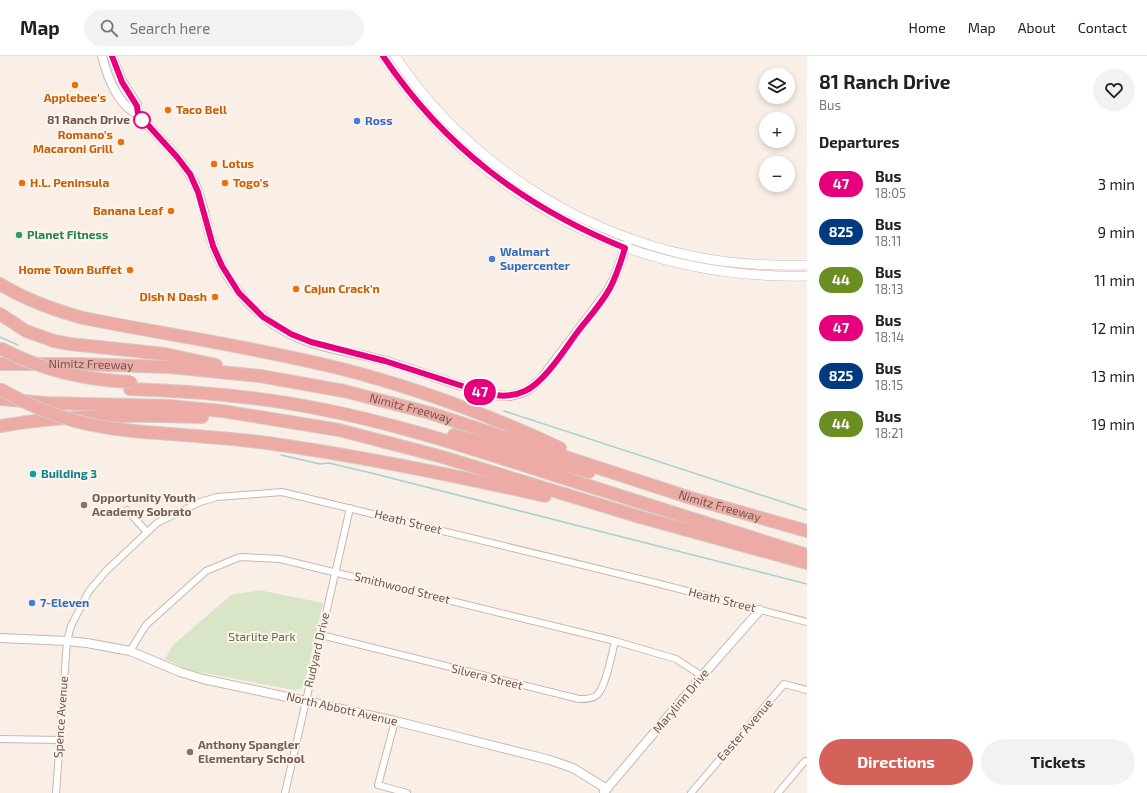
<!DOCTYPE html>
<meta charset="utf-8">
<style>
:root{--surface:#fff;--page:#f2f2f2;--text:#222;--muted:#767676;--line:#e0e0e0;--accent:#d5625a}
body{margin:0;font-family:"Exo 2",sans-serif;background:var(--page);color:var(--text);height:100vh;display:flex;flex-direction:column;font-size:15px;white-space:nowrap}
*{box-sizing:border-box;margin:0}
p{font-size:13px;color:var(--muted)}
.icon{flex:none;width:22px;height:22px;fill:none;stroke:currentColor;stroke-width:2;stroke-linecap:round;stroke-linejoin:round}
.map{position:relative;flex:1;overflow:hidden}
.panel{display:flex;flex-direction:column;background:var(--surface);width:340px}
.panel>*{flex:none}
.badge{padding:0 8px;border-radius:13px;font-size:14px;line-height:26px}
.buttons{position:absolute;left:759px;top:12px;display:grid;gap:8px}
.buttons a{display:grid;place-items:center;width:36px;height:36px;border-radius:50%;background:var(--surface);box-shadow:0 2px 6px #0003;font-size:20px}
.map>.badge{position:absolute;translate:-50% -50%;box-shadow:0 0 0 2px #fff}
h2{padding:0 12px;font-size:15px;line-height:36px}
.round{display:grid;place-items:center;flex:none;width:42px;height:42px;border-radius:21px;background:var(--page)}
.overview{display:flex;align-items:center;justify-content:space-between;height:68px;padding:0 12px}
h1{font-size:19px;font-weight:700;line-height:30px}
.primary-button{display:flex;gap:8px;margin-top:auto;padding:8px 12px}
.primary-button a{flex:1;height:46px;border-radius:24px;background:var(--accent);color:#fff;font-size:16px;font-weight:700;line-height:46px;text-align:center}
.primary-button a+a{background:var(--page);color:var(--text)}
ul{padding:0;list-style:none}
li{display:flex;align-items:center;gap:12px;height:48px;padding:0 12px}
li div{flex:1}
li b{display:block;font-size:15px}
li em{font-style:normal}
li .badge{min-width:44px;font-weight:700;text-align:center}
header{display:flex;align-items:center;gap:24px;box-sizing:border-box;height:56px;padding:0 20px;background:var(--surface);border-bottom:1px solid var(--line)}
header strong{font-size:19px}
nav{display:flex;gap:22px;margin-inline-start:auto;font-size:14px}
.search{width:280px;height:36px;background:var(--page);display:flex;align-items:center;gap:10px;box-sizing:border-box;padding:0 14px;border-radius:22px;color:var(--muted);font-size:15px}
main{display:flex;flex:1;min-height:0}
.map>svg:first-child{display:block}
.green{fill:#d8e5c7}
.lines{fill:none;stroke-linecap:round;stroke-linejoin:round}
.stream{stroke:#a5d1d1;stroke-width:1.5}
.minor-casing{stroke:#cab6ae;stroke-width:8}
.tertiary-casing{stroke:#cab6ae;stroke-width:10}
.secondary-casing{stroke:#ceb8af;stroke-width:10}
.motorway-casing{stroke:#d4ccca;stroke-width:14}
.minor{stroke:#fff;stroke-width:6}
.tertiary{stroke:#fff;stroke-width:8}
.secondary{stroke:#fff;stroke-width:9}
.motorway{stroke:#ecaca5;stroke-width:12}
.motorway-bridge-casing{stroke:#d4ccca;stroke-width:14;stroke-linecap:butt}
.motorway-bridge{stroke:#ecaca5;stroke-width:12}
.line-casing{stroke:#fff;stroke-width:9}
.line{stroke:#e6007e;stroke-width:6}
.food-dot{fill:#e8710a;stroke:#fdf4ec;stroke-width:1.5}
.stop-dot{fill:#fff;stroke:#e6007e;stroke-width:2}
.shop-dot{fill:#3f7fe0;stroke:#fdf4ec;stroke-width:1.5}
.leisure-dot{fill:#2e9e5b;stroke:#fdf4ec;stroke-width:1.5}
.culture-dot{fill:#0f9aa8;stroke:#fdf4ec;stroke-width:1.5}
.education-dot{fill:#8d6e63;stroke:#fdf4ec;stroke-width:1.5}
.labels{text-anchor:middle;stroke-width:4;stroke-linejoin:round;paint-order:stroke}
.food-label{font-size:12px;font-weight:bold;fill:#c56008;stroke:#fdf4ec;text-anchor:start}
.stop-label{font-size:12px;font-weight:bold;fill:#70554e;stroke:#fdf4ec;text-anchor:end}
.shop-label{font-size:12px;font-weight:bold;fill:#366cbe;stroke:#fdf4ec;text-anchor:start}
.leisure-label{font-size:12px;font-weight:bold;fill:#27864d;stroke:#fdf4ec;text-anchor:start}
.street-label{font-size:12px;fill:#70554e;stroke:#fdf4ec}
.culture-label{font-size:12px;font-weight:bold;fill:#0d838f;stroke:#fdf4ec;text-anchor:start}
.education-label{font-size:12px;font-weight:bold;fill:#785e54;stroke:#fdf4ec;text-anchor:start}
.park-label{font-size:12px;fill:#5c7448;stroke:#fdf4ec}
</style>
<header>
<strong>Map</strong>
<div class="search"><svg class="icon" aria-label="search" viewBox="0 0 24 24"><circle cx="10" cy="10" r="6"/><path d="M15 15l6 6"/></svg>Search here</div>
<nav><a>Home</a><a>Map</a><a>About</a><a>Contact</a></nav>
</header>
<main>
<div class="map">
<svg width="807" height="737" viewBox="0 0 807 737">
<rect width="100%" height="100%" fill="#f9efe7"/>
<polygon class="green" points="259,534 323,547 304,629 301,633 294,634 189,614 165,603 173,589 231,539"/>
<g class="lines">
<g class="stream">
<polyline points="0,281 18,289"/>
<polyline points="504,355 807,454"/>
<polyline points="281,399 320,408 329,407 375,418 807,528"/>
</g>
<defs>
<g id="minor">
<polyline points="127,454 147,476"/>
<path d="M321,579L579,643C585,643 593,643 597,639C606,631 612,597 615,585"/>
<polyline points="130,595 146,569 206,515 240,501 280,503 615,585 676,603 702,620"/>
<polyline points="395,665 378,729 407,737"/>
<polyline points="0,683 59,684"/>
<polyline points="56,737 67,585 71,570 89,535 106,515 157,467 200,446 217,441 282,436 652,526 807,566"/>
<polyline points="285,737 350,452"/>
<polyline points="691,737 784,628 807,634"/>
<polyline points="778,737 805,705 807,705"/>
</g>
<g id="tertiary">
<path d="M102,0C107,20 118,50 138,58C157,81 182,101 195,128C203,145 205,163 210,180C214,194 220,207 227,219C246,251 277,276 312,287C336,295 361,298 386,305C421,316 456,329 492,339L509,340L518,338L527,335L541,323L607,236L615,221L629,182"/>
<polyline points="112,0 122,25 137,49 138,58"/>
<polyline points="0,582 67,585 87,587 130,595 180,616 203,623 306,645 395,665 550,704 573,712 607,733"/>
<polyline points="604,736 702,620 760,554"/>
</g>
<g id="secondary">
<path d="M383,0C479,144 634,224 807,220"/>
<path d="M395,0C463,102 573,175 692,200C730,208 769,210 807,209"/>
</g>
<g id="motorway">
<path d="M0,228C26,244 54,254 83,262C168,279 254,291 338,312C414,331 489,359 560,392"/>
<polyline points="0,258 26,275 54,285 70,288 165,298 216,309"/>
<path id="s1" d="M0,308H79L170,311L260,320L344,335L430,357L694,443L807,475"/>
<path d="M130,333C192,335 254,340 315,352C395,367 473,393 551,418C635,445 720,471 804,498"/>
<polyline points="0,343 46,347 169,350 222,355 339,374 439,400 640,461 807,507"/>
<path d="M0,370C67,358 135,359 202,361"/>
<path d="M158,377C194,380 231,382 267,387C360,400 453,419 545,440"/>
<polyline points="454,379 589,416"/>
</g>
</defs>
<use href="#minor" class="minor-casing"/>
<use href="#tertiary" class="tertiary-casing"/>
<use href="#secondary" class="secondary-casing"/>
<use href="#motorway" class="motorway-casing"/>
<use href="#minor" class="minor"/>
<use href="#tertiary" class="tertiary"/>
<use href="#secondary" class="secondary"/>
<use href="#motorway" class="motorway"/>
<defs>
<g id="motorway-bridge">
<path d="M0,292C41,314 85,324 131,326"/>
<path d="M0,333C54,364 96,373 158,377"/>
</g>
</defs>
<use href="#motorway-bridge" class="motorway-bridge-casing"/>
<use href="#motorway-bridge" class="motorway-bridge"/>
</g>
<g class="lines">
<defs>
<path id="line" d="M112,0L122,26L137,50L138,58L177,101L190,118L198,136L213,190L222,210L239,237L263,261L291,278L311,286L385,305L484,337C498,341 512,341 525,335C545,326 566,291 579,274C590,260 602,247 610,232C617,219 621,205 625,192C524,151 444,91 383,0"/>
</defs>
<use href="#line" class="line-casing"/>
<use href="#line" class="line"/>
</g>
<g class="food-dot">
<circle cx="75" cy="29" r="4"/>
<circle cx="168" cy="54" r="4"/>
<circle cx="121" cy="86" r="4"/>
<circle cx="214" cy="108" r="4"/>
<circle cx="22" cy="127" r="4"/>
<circle cx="225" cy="127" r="4"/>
<circle cx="171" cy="155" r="4"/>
<circle cx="130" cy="214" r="4"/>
<circle cx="296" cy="233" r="4"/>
<circle cx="215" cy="241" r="4"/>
</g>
<circle class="stop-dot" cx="142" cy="64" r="8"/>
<g class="shop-dot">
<circle cx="357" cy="65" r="4"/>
<circle cx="492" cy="203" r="4"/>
<circle cx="32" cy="547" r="4"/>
</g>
<circle class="leisure-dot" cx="19" cy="179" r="4"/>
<circle class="culture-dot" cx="33" cy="418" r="4"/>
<g class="education-dot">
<circle cx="84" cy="449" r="4"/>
<circle cx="190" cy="696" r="4"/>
</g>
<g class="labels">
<g class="food-label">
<text x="75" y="46" text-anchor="middle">Applebee's</text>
<text x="176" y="58">Taco Bell</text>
<text x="113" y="83" text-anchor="end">Romano's<tspan x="113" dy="14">Macaroni Grill</tspan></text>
<text x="222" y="112">Lotus</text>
<text x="30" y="131">H.L. Peninsula</text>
<text x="233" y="131">Togo's</text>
<text x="163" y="159" text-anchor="end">Banana Leaf</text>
<text x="122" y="218" text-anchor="end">Home Town Buffet</text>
<text x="304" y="237">Cajun Crack'n</text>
<text x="207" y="245" text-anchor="end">Dish N Dash</text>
</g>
<g class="stop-label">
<text x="130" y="68">81 Ranch Drive</text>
</g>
<g class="shop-label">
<text x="365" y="69">Ross</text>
<text x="500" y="200">Walmart<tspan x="500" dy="14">Supercenter</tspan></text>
<text x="40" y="551">7-Eleven</text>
</g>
<g class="leisure-label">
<text x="27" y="183">Planet Fitness</text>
</g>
<g class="street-label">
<text dy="4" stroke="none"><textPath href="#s1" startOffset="91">Nimitz Freeway</textPath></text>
<text dy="4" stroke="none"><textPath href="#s1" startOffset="415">Nimitz Freeway</textPath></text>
<text dy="4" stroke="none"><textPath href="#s1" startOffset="739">Nimitz Freeway</textPath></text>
<text transform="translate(408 466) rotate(14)" y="4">Heath Street</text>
<text transform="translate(402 532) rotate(14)" y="4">Smithwood Street</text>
<text transform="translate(722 544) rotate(14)" y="4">Heath Street</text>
<text transform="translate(317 594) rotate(-77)" y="4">Rudyard Drive</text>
<text transform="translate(487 621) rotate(14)" y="4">Silvera Street</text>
<text transform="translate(681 645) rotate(-50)" y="4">Marylinn Drive</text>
<text transform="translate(342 653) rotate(13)" y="4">North Abbott Avenue</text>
<text transform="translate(61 661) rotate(-86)" y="4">Spence Avenue</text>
<text transform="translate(745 674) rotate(-49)" y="4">Easter Avenue</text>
</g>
<g class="culture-label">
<text x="41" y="422">Building 3</text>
</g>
<g class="education-label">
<text x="92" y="446">Opportunity Youth<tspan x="92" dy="14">Academy Sobrato</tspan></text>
<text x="198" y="693">Anthony Spangler<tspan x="198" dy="14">Elementary School</tspan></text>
</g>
<g class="park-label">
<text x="262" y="585">Starlite Park</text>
</g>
</g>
</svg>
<div class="buttons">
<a><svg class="icon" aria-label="layers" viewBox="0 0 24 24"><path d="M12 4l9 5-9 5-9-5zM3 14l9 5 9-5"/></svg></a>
<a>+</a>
<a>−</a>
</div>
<b class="badge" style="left:480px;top:336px;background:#e6007e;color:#fff">47</b>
</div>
<section class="panel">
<div class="overview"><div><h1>81 Ranch Drive</h1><p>Bus</p></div><a class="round"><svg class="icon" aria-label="heart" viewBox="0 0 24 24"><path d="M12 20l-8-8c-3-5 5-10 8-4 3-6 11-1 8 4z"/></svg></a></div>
<h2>Departures</h2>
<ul>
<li><span class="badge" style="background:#e6007e;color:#fff">47</span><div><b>Bus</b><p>18:05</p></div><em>3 min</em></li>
<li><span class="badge" style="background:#003b80;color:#fff">825</span><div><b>Bus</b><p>18:11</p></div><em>9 min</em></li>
<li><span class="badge" style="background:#6b8e23;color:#fff">44</span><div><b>Bus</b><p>18:13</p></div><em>11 min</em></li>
<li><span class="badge" style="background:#e6007e;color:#fff">47</span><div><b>Bus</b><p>18:14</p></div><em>12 min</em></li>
<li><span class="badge" style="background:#003b80;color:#fff">825</span><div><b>Bus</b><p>18:15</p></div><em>13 min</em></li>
<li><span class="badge" style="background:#6b8e23;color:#fff">44</span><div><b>Bus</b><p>18:21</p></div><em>19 min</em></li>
</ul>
<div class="primary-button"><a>Directions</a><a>Tickets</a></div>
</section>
</main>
